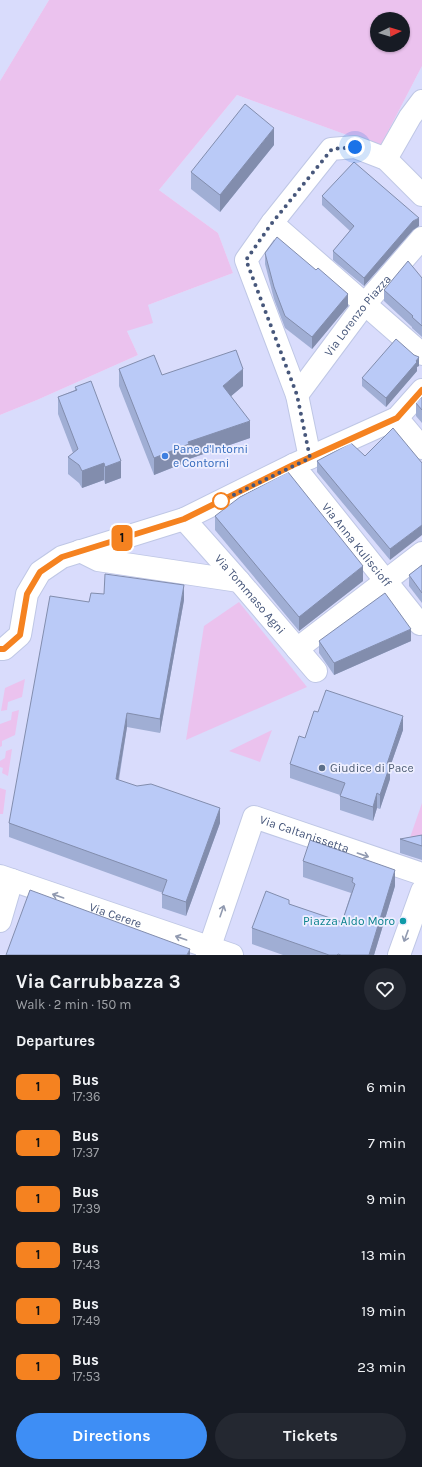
<!DOCTYPE html>
<meta charset="utf-8">
<style>
:root{--surface:#171b24;--page:#242831;--text:#f1f3f6;--muted:#9ea1a6;--accent:#3e8ef5}
body{margin:0;font-family:Karla,sans-serif;background:var(--page);color:var(--text);height:100vh;display:flex;flex-direction:column;font-size:15px;white-space:nowrap}
*{box-sizing:border-box;margin:0}
p{font-size:13px;color:var(--muted)}
.icon{flex:none;width:22px;height:22px;fill:none;stroke:currentColor;stroke-width:2;stroke-linecap:round;stroke-linejoin:round}
.map{position:relative;height:955px;overflow:hidden}
.drawer{display:flex;flex-direction:column;background:var(--surface);flex:1}
.drawer>*{flex:none}
.badge{padding:0 8px;border-radius:6px;font-size:14px;line-height:26px}
.needle{width:26px;rotate:85deg}
.controls{position:absolute;left:370px;top:12px;display:grid;gap:8px}
.controls a{display:grid;place-items:center;width:40px;height:40px;border-radius:50%;background:var(--surface);box-shadow:0 1px 3px #0004;font-size:20px}
.you{position:absolute;width:20px;height:20px;margin:-10px;border:3px solid #fff;border-radius:50%;background:#1a73e8;box-shadow:0 0 0 6px #1a73e833}
.map>.badge{position:absolute;translate:-50% -50%;box-shadow:0 0 0 2px #fff}
h2{padding:0 16px;font-size:15px;line-height:36px}
.round{display:grid;place-items:center;flex:none;width:42px;height:42px;border-radius:21px;background:var(--page)}
.overview{display:flex;align-items:center;justify-content:space-between;height:68px;padding:0 16px}
h1{font-size:19px;font-weight:700;line-height:30px}
.button{display:flex;gap:8px;margin-top:auto;padding:8px 16px}
.button a{flex:1;height:46px;border-radius:24px;background:var(--accent);color:#fff;font-size:16px;font-weight:700;line-height:46px;text-align:center}
.button a+a{background:var(--page);color:var(--text)}
ul{padding:0;list-style:none}
li{display:flex;align-items:center;gap:12px;height:56px;padding:0 16px}
li div{flex:1}
li b{display:block;font-size:15px}
li em{font-style:normal}
li .badge{min-width:44px;font-weight:700;text-align:center}
.map>svg:first-child{display:block}
.residential{fill:#d9dcfc}
.green{fill:#ebc2ee;fill-rule:evenodd}
.lines{fill:none;stroke-linecap:round;stroke-linejoin:round}
.minor-casing{stroke:#bfc7e5;stroke-width:24}
.minor{stroke:#fff;stroke-width:22}
.wall{fill:#a0aed4}
.shaded-wall{fill:#828dad}
.building{fill:#bacaf7;stroke:#828dad}
.oneway{stroke:#919ab0}
.line-casing{stroke:#fff;stroke-width:9}
.line{stroke:#f58220;stroke-width:6}
.walk{stroke:#47577b;stroke-width:4;stroke-dasharray:0 7.2}
.shop-dot{fill:#3f7fe0;stroke:#eeefff;stroke-width:1.5}
.stop-dot{fill:#fff;stroke:#f58220;stroke-width:2}
.service-dot{fill:#5c6f8a;stroke:#eeefff;stroke-width:1.5}
.culture-dot{fill:#0f9aa8;stroke:#eeefff;stroke-width:1.5}
.labels{text-anchor:middle;stroke-width:3.5;stroke-linejoin:round;paint-order:stroke}
.street-label{font-size:12px;fill:#47577b;stroke:#eeefff}
.shop-label{font-size:12px;fill:#366cbe;stroke:#eeefff;text-anchor:start}
.service-label{font-size:12px;fill:#4e5e75;stroke:#eeefff;text-anchor:start}
.culture-label{font-size:12px;fill:#0d838f;stroke:#eeefff;text-anchor:end}
</style>
<div class="map">
<svg width="422" height="955" viewBox="0 0 422 955">
<rect width="100%" height="100%" fill="#e5e7ff"/>
<g class="residential">
<polygon points="0,0 49,0 0,81"/>
<polygon points="422,66 422,955 0,955 0,415 37,400 138,355 127,331 148,305 233,273 218,233 159,190 237,95 380,147"/>
</g>
<g class="green">
<path d="M49,0H422V66L380,147L237,95L159,190L218,233L233,273L148,305L153,323L127,331L138,355L37,400L0,415V81ZM377,19H403V45H377Z"/>
<polygon points="239,602 307,687 186,740 204,626"/>
<polygon points="25,679 22,697 8,702 7,710 1,711 5,688"/>
<polygon points="19,710 15,735 2,741 2,746 0,747 0,724 11,720 12,712"/>
<polygon points="272,730 260,762 229,751"/>
<polygon points="12,749 8,776 2,773 3,768 0,767 0,761 5,758 6,751"/>
<polygon points="0,788 6,790 3,814 0,814"/>
<polygon points="422,803 422,846 405,852"/>
</g>
<g class="lines">
<defs>
<g id="minor">
<polyline points="386,159 410,117 422,101"/>
<polyline points="272,223 422,354"/>
<path id="s1" d="M297,395L364,305L422,238"/>
<polyline points="397,418 422,448"/>
<polyline points="310,458 297,395 246,260 272,223 331,149 355,147 386,159 422,195"/>
<path id="s2" d="M293,465L420,624"/>
<path id="s3" d="M184,519L239,581L316,671"/>
<polyline points="80,551 98,560 239,581"/>
<polyline points="0,649 4,649 20,635 27,594 40,572 62,557 184,519 293,465 397,418 422,390"/>
<polyline points="297,649 422,553"/>
<path id="s4" d="M0,876L232,955"/>
<polyline points="0,921 12,880"/>
<path id="s5" d="M207,955L254,817L422,874"/>
<polyline points="399,955 422,891"/>
</g>
</defs>
<use href="#minor" class="minor-casing"/>
<use href="#minor" class="minor"/>
</g>
<g class="wall">
<polygon points="274,145 220,212 191,189 191,172"/>
<polygon points="322,196 419,226 413,230 364,286 333,260 333,251 350,231 322,205"/>
<polygon points="265,253 348,306 312,349 285,328 274,299 265,264"/>
<polygon points="422,278 422,337 412,328 412,327 384,301 384,290"/>
<polygon points="419,366 417,367 417,371 386,407 362,386 362,378"/>
<polygon points="119,369 243,386 231,396 250,438 189,459 189,461 154,475 119,386"/>
<polygon points="75,387 121,478 105,484 104,480 82,488 79,483 68,474 68,457 73,453 58,414 58,397 75,390"/>
<polygon points="422,397 422,423 416,416 416,403"/>
<polygon points="393,428 390,560 317,472 317,461 365,456"/>
<polygon points="215,516 363,581 299,631 215,530"/>
<polygon points="422,565 422,603 409,586 409,575"/>
<polygon points="184,600 160,733 127,727 119,780 220,823 186,916 162,908 162,894 163,893 9,837 9,823 89,602"/>
<polygon points="319,641 411,641 334,675 319,653"/>
<polygon points="318,712 403,730 390,767 390,779 380,809 377,808 373,821 340,810 340,795 290,778 290,764 305,738"/>
<polygon points="422,835 422,860 400,853 400,839"/>
<polygon points="303,861 395,886 374,955 283,955 252,944 252,928 289,904 342,922 351,893 303,877"/>
</g>
<g class="shaded-wall">
<polygon points="274,128 274,145 220,212 220,195"/>
<polygon points="419,218 419,226 413,230 364,286 364,278 413,221"/>
<polygon points="348,294 348,306 312,349 312,337"/>
<polygon points="419,357 419,366 417,367 417,371 386,407 386,398"/>
<polygon points="243,369 243,386 223,403 223,386"/>
<polygon points="250,421 250,438 189,459 189,461 154,475 154,458 188,442"/>
<polygon points="121,461 121,478 105,484 105,467"/>
<polygon points="104,463 104,480 82,488 82,471"/>
<polygon points="422,525 422,535 390,560 390,549"/>
<polygon points="363,566 363,581 299,631 299,617"/>
<polygon points="184,585 184,600 160,733 160,719"/>
<polygon points="411,629 411,641 334,675 334,663"/>
<polygon points="127,713 127,727 116,793 116,779"/>
<polygon points="403,716 403,730 390,767 390,779 380,809 380,795 387,764"/>
<polygon points="377,793 377,808 373,821 373,807"/>
<polygon points="220,808 220,823 186,916 186,902"/>
<polygon points="395,870 395,886 374,955 369,955"/>
<polygon points="190,949 190,955 187,955"/>
</g>
<g class="building">
<polygon points="245,104 274,128 220,195 191,172"/>
<polygon points="354,162 419,218 413,221 364,278 333,251 354,226 322,196"/>
<polygon points="277,237 316,270 318,268 348,294 312,337 285,316 274,287 265,253"/>
<polygon points="408,261 422,278 422,326 412,317 413,316 384,290"/>
<polygon points="396,339 414,355 419,357 416,361 417,362 386,398 362,378"/>
<polygon points="236,350 243,369 223,386 250,421 188,442 189,444 154,458 119,369 154,355 162,375"/>
<polygon points="91,381 121,461 105,467 104,463 82,471 79,465 68,457 78,449 58,397 77,390 75,387"/>
<polygon points="422,397 422,410 416,403"/>
<polygon points="393,428 422,463 422,525 390,549 317,461 351,443 365,456"/>
<polygon points="288,472 363,566 299,617 215,516 240,497"/>
<polygon points="422,565 422,593 409,575"/>
<polygon points="105,574 184,585 160,719 127,713 116,779 137,786 151,784 220,808 186,902 162,894 167,880 9,823 50,596 89,602 91,593 104,594"/>
<polygon points="385,593 411,629 334,663 319,641"/>
<polygon points="326,690 403,716 387,764 390,765 380,795 377,793 373,807 340,796 345,783 290,764 299,736 305,738 314,711 318,712"/>
<polygon points="422,835 422,846 400,839"/>
<polygon points="310,840 395,870 369,955 341,955 338,954 337,955 329,955 252,928 266,891 289,900 289,904 342,922 355,884 352,882 353,878 303,861"/>
<polygon points="30,890 190,949 187,955 6,955"/>
</g>
<defs><path id="oneway-shaft" d="M-6 0H5M1.5-3L5.5 0L1.5 3" fill="none" stroke-width="1.6" stroke-linecap="round" stroke-linejoin="round"/></defs>
<g class="oneway">
<use href="#oneway-shaft" transform="translate(363 855) rotate(19)"/>
<use href="#oneway-shaft" transform="translate(58 896) rotate(-161)"/>
<use href="#oneway-shaft" transform="translate(222 911) rotate(-71)"/>
<use href="#oneway-shaft" transform="translate(406 936) rotate(110)"/>
<use href="#oneway-shaft" transform="translate(181 938) rotate(-161)"/>
</g>
<g class="lines">
<defs>
<polyline id="line" points="0,649 4,649 20,635 27,594 40,572 62,557 184,519 293,465 397,418 422,390"/>
</defs>
<use href="#line" class="line-casing"/>
<use href="#line" class="line"/>
<polyline class="walk" points="221,501 310,458 297,395 246,260 272,223 332,149 355,147"/>
</g>
<circle class="shop-dot" cx="165" cy="456" r="4"/>
<circle class="stop-dot" cx="221" cy="501" r="8"/>
<circle class="service-dot" cx="322" cy="768" r="4"/>
<circle class="culture-dot" cx="403" cy="921" r="4"/>
<g class="labels">
<g class="street-label">
<text dy="4" stroke="none"><textPath href="#s1" startOffset="100">Via Lorenzo Piazza</textPath></text>
<text dy="4" stroke="none"><textPath href="#s2" startOffset="102">Via Anna Kuliscioff</textPath></text>
<text dy="4" stroke="none"><textPath href="#s3" startOffset="100">Via Tommaso Agni</textPath></text>
<text dy="4" stroke="none"><textPath href="#s5" startOffset="199">Via Caltanissetta</textPath></text>
<text dy="4" stroke="none"><textPath href="#s4" startOffset="122">Via Cerere</textPath></text>
</g>
<g class="shop-label">
<text x="173" y="453">Pane d'Intorni<tspan x="173" dy="14">e Contorni</tspan></text>
</g>
<g class="service-label">
<text x="330" y="772">Giudice di Pace</text>
</g>
<g class="culture-label">
<text x="395" y="925">Piazza Aldo Moro</text>
</g>
</g>
</svg>
<div class="controls">
<a><svg class="needle" viewBox="-14 -14 28 28"><path d="M0-13l5 13h-10z" fill="#e53935"/><path d="M0 13l5-13h-10z" fill="#9ea1a6"/></svg></a>
</div>
<div class="you" style="left:355px;top:147px"></div>
<b class="badge" style="left:122px;top:538px;background:#f58220;color:#111">1</b>
</div>
<section class="drawer">
<div class="overview"><div><h1>Via Carrubbazza 3</h1><p>Walk · 2 min · 150 m</p></div><a class="round"><svg class="icon" aria-label="heart" viewBox="0 0 24 24"><path d="M12 20l-8-8c-3-5 5-10 8-4 3-6 11-1 8 4z"/></svg></a></div>
<h2>Departures</h2>
<ul>
<li><span class="badge" style="background:#f58220;color:#111">1</span><div><b>Bus</b><p>17:36</p></div><em>6 min</em></li>
<li><span class="badge" style="background:#f58220;color:#111">1</span><div><b>Bus</b><p>17:37</p></div><em>7 min</em></li>
<li><span class="badge" style="background:#f58220;color:#111">1</span><div><b>Bus</b><p>17:39</p></div><em>9 min</em></li>
<li><span class="badge" style="background:#f58220;color:#111">1</span><div><b>Bus</b><p>17:43</p></div><em>13 min</em></li>
<li><span class="badge" style="background:#f58220;color:#111">1</span><div><b>Bus</b><p>17:49</p></div><em>19 min</em></li>
<li><span class="badge" style="background:#f58220;color:#111">1</span><div><b>Bus</b><p>17:53</p></div><em>23 min</em></li>
</ul>
<div class="button"><a>Directions</a><a>Tickets</a></div>
</section>
